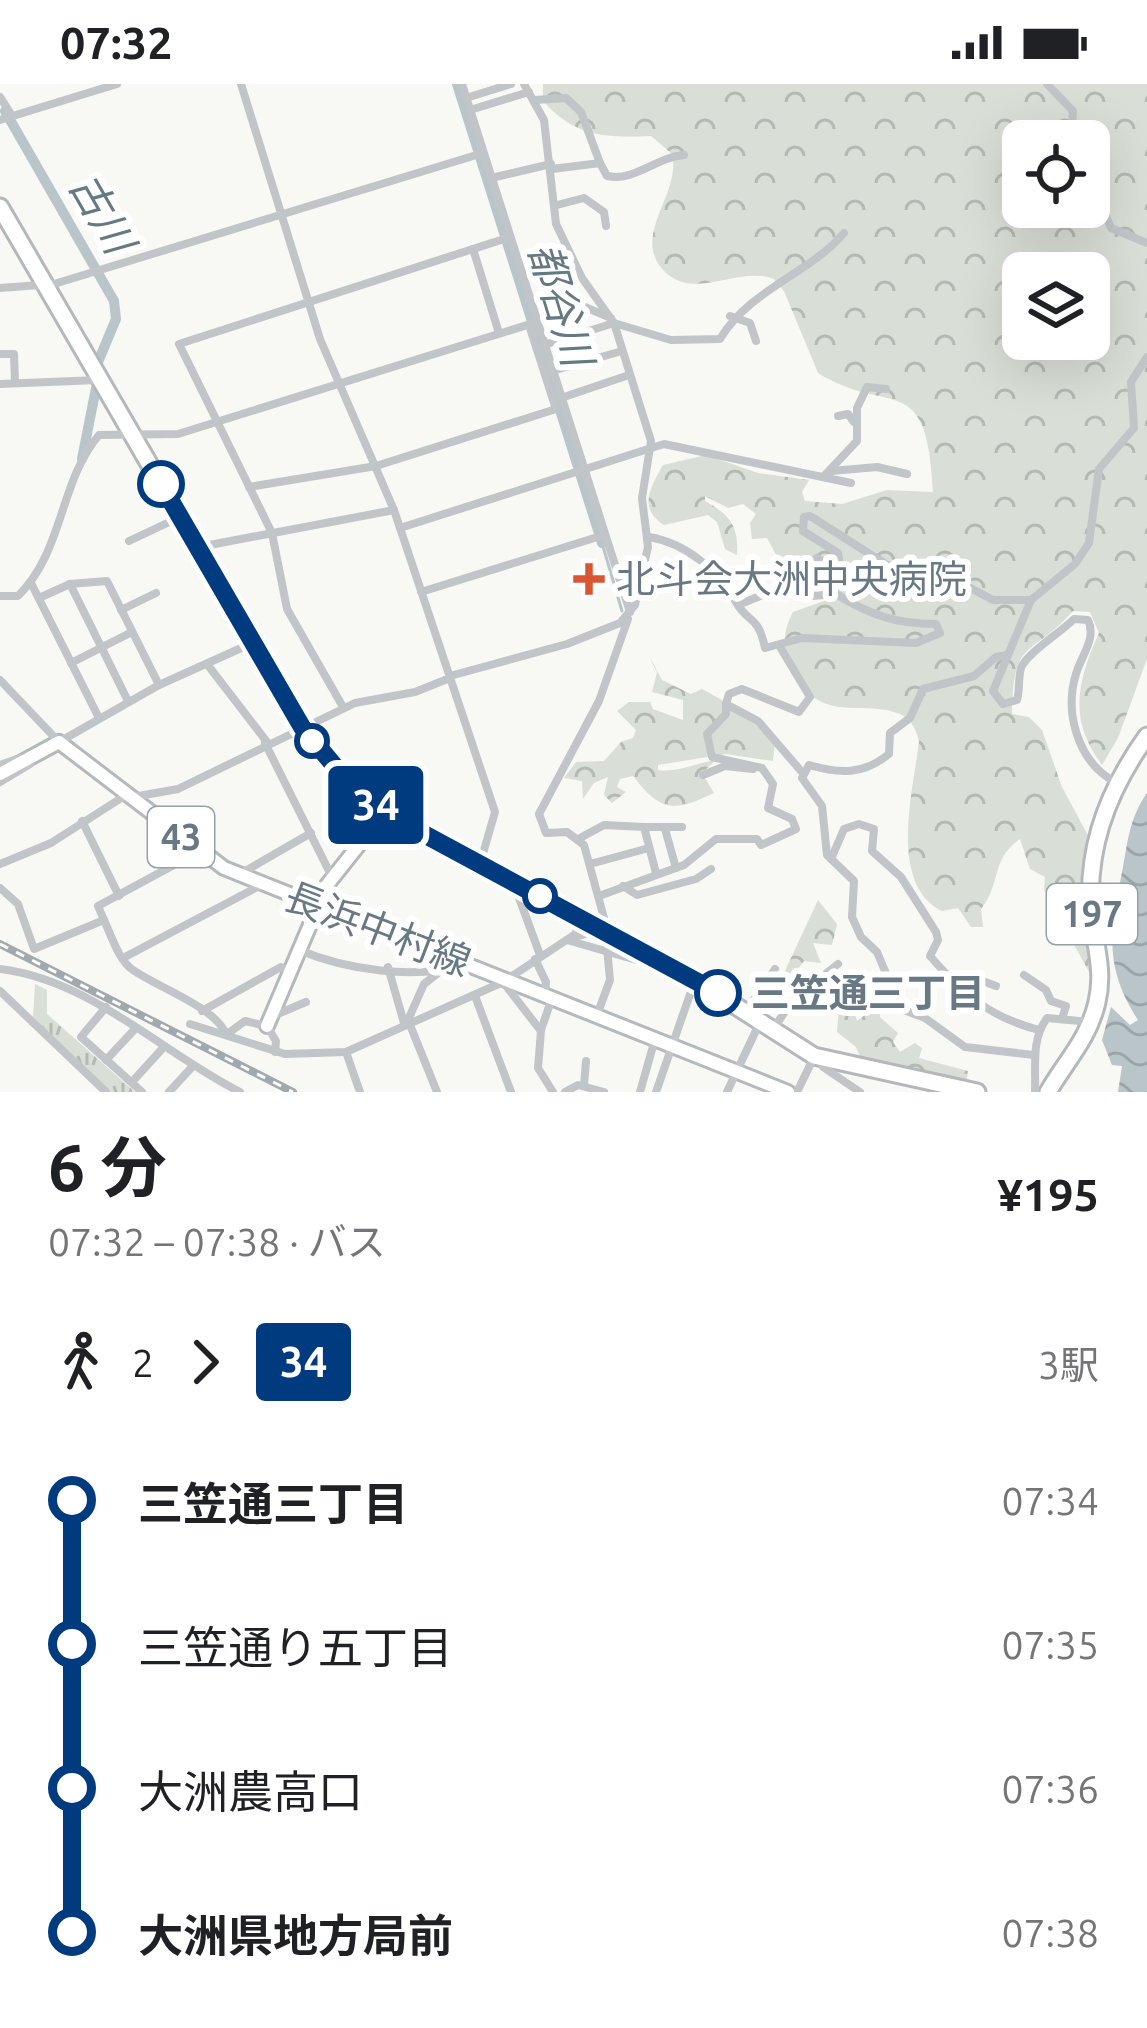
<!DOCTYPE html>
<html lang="ja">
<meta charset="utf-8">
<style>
:root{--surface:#fff;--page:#f2f2f2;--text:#202124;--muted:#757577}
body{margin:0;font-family:Ubuntu,"Noto Sans JP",sans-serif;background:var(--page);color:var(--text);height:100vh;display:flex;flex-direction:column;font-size:45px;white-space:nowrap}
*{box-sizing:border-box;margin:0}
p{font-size:39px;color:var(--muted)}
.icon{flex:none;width:66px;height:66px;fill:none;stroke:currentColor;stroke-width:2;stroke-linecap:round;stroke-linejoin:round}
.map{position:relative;height:1008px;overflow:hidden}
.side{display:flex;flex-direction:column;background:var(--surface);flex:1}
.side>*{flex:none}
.badge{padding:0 24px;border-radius:9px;font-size:42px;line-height:78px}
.controls{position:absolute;left:1002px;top:36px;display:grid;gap:24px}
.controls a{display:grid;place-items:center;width:108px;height:108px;border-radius:18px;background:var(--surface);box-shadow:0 12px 48px #0002;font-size:60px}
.map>.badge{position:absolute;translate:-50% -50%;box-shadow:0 0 0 6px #fff}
.legs{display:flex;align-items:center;gap:18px;height:132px;padding:0 48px;font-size:39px}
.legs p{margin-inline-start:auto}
.head{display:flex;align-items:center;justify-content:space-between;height:204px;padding:0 48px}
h1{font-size:66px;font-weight:700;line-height:90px}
ul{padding:0 48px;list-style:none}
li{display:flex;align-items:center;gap:42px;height:144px;font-size:45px}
li i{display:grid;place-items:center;width:18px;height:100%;margin:0 15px;background:currentColor}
li i::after{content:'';width:30px;height:30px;margin:-15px;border:9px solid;border-radius:50%;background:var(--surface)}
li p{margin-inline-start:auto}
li:first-child i{background:linear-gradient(#0000 50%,currentColor 0)}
li:last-child i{background:linear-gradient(currentColor 50%,#0000 0)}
.status{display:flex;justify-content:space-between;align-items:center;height:84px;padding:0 60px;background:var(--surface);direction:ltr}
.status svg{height:33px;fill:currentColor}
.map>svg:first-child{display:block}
.forest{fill:url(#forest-crowns);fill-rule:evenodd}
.park{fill:url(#park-tufts)}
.water{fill:url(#water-waves)}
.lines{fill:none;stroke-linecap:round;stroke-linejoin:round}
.stream{stroke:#bac5c9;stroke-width:3}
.river{stroke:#bac5c9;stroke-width:10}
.major-casing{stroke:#b4b9bc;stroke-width:18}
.highway-casing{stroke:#b4b8bb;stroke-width:21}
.minor{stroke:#c1c5c8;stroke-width:8}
.major{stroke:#fff;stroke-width:12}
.highway{stroke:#fff;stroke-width:15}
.rail-casing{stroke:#a2a9ad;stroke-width:8}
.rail{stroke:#fff;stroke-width:3;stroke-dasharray:9;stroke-linecap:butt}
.line-1-casing{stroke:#fff;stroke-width:27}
.line-1{stroke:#003b80;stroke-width:18}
.stop-1-dot{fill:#fff;stroke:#003b80;stroke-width:6}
.poi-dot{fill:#da5532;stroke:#fff;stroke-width:4.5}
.labels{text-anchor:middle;stroke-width:12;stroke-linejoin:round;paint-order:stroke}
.shield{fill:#fff;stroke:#95a1a9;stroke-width:3}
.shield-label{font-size:36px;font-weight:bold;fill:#687984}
.poi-label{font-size:39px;fill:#687984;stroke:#fff;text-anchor:start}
.street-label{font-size:39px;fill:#687984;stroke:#fff}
.stop-label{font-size:39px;font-weight:bold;fill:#687984;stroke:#fff;text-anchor:start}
.water-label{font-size:42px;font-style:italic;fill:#647980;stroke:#fff}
</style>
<div class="status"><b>07:32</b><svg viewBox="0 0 49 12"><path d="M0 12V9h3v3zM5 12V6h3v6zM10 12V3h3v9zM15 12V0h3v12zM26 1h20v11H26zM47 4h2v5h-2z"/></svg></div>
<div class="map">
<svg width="1147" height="1008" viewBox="0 0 1147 1008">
<defs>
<pattern id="forest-crowns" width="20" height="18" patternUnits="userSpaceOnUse" patternTransform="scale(3)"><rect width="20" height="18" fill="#d9ded6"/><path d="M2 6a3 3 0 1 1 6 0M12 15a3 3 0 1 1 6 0" fill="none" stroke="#b4b9b3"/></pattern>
<pattern id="park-tufts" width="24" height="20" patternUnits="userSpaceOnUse" patternTransform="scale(3)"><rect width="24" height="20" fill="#d9ded6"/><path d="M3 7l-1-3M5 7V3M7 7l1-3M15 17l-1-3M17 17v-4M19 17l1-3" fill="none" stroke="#b4b9b3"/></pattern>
<pattern id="water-waves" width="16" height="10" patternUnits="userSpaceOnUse" patternTransform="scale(3)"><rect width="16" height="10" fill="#bac5c9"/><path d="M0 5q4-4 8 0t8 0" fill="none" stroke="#9ba5a9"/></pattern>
</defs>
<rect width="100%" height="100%" fill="#f8f8f5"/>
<g class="forest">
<path d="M543,0H1147V575L1118,654L1102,681C1068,636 1077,598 1099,549L1090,528L1073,527C1029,576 1013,552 1012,630L1029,633L1042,646L1062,703L1091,757L1094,897L1044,806L1045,793L1030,785L1020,755C990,776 1002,798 981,825L983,843H971L958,824L942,827C887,800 914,704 919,657C916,644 910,633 897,629C876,621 851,627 830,621C790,608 773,564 793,528L838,512L831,511L830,503L817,502L839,479L798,472L780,478L767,454L752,455L750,439L756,430L743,420L728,424L705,412V417C730,431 739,442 737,471L725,465L717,438L708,431L664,441C638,424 650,404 663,381L706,371L758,389L809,396L802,408L805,417L842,420L887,406L933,408C927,282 890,334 818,289L784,207L774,195C738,181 694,218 664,187C630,152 682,109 672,70L651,52C605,54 575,53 543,17ZM1023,57H1089V123H1023ZM1023,189H1089V255H1023Z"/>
<path d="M648,570L662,596L691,610L702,605C731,620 752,635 775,659L773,677L726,670L658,681V686C677,689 696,679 716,676L702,689L714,709C676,727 662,730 633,692L620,695L617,703L626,708L612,719L604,711L608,693L594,699L583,715L582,697L564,694L576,678L604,677L621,658L633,654L636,646L617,627L629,618H650L653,625L683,636V616L652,608L657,588Z"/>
<polygon points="818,816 837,840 832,861 813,859 821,879 804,877 797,886 799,893 820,900 818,906 791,898 785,887"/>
<polygon points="848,894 863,898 880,923 880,933 898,949 893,958 900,968 915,959 922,964 919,974 968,987 966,1000 862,978 856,963 837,948 840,909 852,920 857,937 866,930"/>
</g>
<polygon class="park" points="35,900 47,906 47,930 135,1008 109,1008 33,933"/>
<path class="water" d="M1147,709V1008H1118L1122,982L1112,981L1102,956L1111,923L1130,941L1138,936C1102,880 1111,845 1123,783C1128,757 1129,735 1147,709Z"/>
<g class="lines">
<polyline class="stream" points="602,459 622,527"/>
<g class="river">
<polyline points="457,0 602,459"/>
<polyline points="5,27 114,217 116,235 98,278"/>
<polyline points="82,375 96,304"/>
</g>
<defs>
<g id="major">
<polyline points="0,690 59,658 224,784 788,1008"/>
<polyline points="267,942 327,801 385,728"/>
</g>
<g id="highway">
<polyline points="0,123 302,643 334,686 385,728 695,896 814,972 977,1008"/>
<path d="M1048,1008C1066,977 1089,954 1097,918C1104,889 1096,864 1092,835C1084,766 1108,706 1147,652"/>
</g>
</defs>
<use href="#major" class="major-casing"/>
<use href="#highway" class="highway-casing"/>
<g class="minor">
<polyline points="241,0 320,255 394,426 495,728 480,780"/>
<polyline points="462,0 630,528"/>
<polyline points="1047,0 1073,27 1071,57"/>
<polyline points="0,13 12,32"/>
<polyline points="466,14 511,0"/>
<polyline points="535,16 566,14 581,28 600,79"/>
<polyline points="470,26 529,8"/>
<polyline points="0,36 117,0"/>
<path d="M552,85L600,79L607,92C635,98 656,73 684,71"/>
<polyline points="1089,91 1111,144 1147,159"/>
<polyline points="491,94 551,80"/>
<polyline points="557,121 584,114 604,128 606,142"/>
<polyline points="473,165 499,249"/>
<polyline points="0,204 54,200 483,69"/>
<polyline points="730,232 750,239 756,257"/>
<path d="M544,261L614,239L671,256L720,255C750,205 809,190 844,149"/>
<polyline points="0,270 14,270 15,299"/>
<polyline points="552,287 622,267"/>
<polyline points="0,300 98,296"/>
<polyline points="561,314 629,291"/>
<polyline points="838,332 848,330 854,338"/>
<polyline points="831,387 877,383 907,390"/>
<polyline points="825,391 857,357 857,324 867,303 886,305"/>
<polyline points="249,403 376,382 556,325 529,241"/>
<polyline points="400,444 664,360 851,399"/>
<path d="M649,453C686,459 719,487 736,518C748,540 758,530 765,564L802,554L916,559L940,549L936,540C896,540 870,531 836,510L812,512L814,495L832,492L840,479L838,469L803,447L804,433L810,432L903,491L961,499L993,516H1031"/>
<polyline points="129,457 178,434"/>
<polyline points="199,463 394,426"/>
<polyline points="31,499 99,634"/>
<polyline points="70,500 107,497 159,601"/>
<polyline points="421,508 604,451"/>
<path d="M0,512H18C64,467 59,398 99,351L178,350L585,223L611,234"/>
<polyline points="39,514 70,500 128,617"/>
<polyline points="738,521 804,494 817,474 822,477 818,493"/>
<polyline points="121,526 156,509"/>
<polyline points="780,563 810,613 799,628 742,605 729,610 726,620 758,637 801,687"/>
<path d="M1007,571L996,573L974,592L923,605L910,634L890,649L889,670C863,691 840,690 809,681L802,694L822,722L827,771L854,797L852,833L861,853L877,868L901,925L925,934L965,963L1034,971"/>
<polyline points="71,579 132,548"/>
<polyline points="207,580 267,658"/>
<polyline points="450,592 567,560 620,539 635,521 648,463 642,414 651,357 614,239 582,194 556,140 544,36 524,0"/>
<polyline points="0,596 59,658 159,601 250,560"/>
<polyline points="343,623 287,525 272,449 179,260 510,153"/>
<polyline points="265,659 332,793"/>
<polyline points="0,681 20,674"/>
<polyline points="703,691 725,682 753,685"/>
<polyline points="0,698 30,680"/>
<path d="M1115,698C1078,678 1064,629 1076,590C1081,572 1097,554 1088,536L1074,535C1060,549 1026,570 1021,584C1018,595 1020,606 1017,616L1003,620L993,607L1031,516L1075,480L1089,459L1099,385L1134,344L1131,298L1147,273"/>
<polyline points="133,713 178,705 355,619 415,608 450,594"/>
<polyline points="82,737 119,812"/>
<polyline points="644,743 682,743"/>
<polyline points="665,745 676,784"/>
<polyline points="580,754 604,741 644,743 656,789"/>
<path d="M831,775L844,745L859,740L874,745L872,767L901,793L936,848L938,856L930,872C963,910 989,933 1039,946"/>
<polyline points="0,780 51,759 126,711"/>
<polyline points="590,780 649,764"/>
<polyline points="240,790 311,749"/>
<polyline points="514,800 540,871"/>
<polyline points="623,802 637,811 696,795 711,785"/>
<path d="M0,804L18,820L34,865L104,836C111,851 119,877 133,886C157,903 215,923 226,950"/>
<polyline points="599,812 684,781 716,755 757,755 761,761 796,745 792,735 768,724 773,700 762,684 712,673 707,650 726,630 726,620"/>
<polyline points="104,836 98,822 198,768"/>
<polyline points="575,853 600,846 604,834 584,761 567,748 546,749 539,730 599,617 628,535"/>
<polyline points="567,856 674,887"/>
<path d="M299,866C344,885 417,897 463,880"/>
<polyline points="123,874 263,800"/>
<polyline points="535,875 546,898 545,911"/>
<polyline points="388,883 404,939"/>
<path d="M0,885C91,896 161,968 240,1008"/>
<polyline points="1024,891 1046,906 1051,917 1066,922 1062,935"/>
<polyline points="503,898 541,947 538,984 553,1008"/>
<polyline points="760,904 788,922"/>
<polyline points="0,907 106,1008"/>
<polyline points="959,907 972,893 996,902"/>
<polyline points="475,912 511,1008"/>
<polyline points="106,923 81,953 142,1008"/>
<polyline points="202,927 281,883 290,886"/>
<polyline points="746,927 775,885"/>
<polyline points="597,931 610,896 606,852"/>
<polyline points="273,932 306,918"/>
<polyline points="190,940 285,970 346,968 503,898 577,849 574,832"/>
<polyline points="774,944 802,902 844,901 846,897 818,896 838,880"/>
<polyline points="541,946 552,914"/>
<polyline points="230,948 245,937 267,942 276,957 275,968"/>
<polyline points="346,968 360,1008"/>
<polyline points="106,976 135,945"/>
<polyline points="822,976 823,983 860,1008"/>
<polyline points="132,998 162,965"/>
<polyline points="584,1001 586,977"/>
<polyline points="169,1008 193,982"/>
<polyline points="437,1008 408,936 424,900 438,889"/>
<polyline points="565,1008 578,1001 604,1008"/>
<polyline points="640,1008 655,955"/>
<polyline points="656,1008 695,896"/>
<polyline points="727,1008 760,938"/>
<polyline points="797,1008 814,973"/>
<path d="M1035,1008C1036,982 1031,956 1047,934L1090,938"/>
</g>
<use href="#major" class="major"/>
<use href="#highway" class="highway"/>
<defs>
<polyline id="rail" points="0,860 293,1008"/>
</defs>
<use href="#rail" class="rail-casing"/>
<use href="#rail" class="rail"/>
</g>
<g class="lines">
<defs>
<polyline id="line-1" points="161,400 302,643 353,704 422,749 718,909"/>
</defs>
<use href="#line-1" class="line-1-casing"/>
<use href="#line-1" class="line-1"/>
</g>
<g class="stop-1-dot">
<circle cx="161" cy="400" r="21"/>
<circle cx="312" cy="657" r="15"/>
<circle cx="540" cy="812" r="15"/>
<circle cx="718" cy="909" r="21"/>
</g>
<path class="poi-dot" d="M583 477h12v12h12v12h-12v12h-12v-12h-12v-12h12z"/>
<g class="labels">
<g class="shield">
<rect x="148" y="723" width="66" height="60" rx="9"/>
<rect x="1047" y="800" width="90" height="60" rx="9"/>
</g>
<g class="shield-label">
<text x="181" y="766">43</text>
<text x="1092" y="843">197</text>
</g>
<g class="poi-label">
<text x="616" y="509">北斗会大洲中央病院</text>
</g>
<g class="street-label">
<text transform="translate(378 845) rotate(21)" y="14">長浜中村線</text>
</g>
<g class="stop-label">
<text x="751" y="923">三笠通三丁目</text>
</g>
<g class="water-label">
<text transform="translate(102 129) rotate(60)" y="15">古川</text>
<text transform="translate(561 220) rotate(73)" y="15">都谷川</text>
</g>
</g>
</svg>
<div class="controls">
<a><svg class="icon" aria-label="locate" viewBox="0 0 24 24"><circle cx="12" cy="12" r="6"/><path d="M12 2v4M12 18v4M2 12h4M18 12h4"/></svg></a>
<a><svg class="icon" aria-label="layers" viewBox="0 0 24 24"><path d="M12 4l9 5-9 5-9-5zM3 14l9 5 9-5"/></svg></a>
</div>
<b class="badge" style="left:376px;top:721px;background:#003b80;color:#fff">34</b>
</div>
<section class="side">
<div class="head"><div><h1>6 分</h1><p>07:32 – 07:38 · バス</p></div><b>¥195</b></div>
<div class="legs"><svg class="icon" aria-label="walk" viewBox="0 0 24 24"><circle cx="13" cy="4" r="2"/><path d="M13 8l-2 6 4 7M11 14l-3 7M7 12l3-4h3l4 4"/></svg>2<svg class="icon" aria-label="forward" viewBox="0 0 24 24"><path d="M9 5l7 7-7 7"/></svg><b class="badge" style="background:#003b80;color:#fff">34</b><p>3駅</p></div>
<ul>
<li><i style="color:#003b80"></i><b>三笠通三丁目</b><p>07:34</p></li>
<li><i style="color:#003b80"></i><span>三笠通り五丁目</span><p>07:35</p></li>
<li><i style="color:#003b80"></i><span>大洲農高口</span><p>07:36</p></li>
<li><i style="color:#003b80"></i><b>大洲県地方局前</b><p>07:38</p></li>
</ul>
</section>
